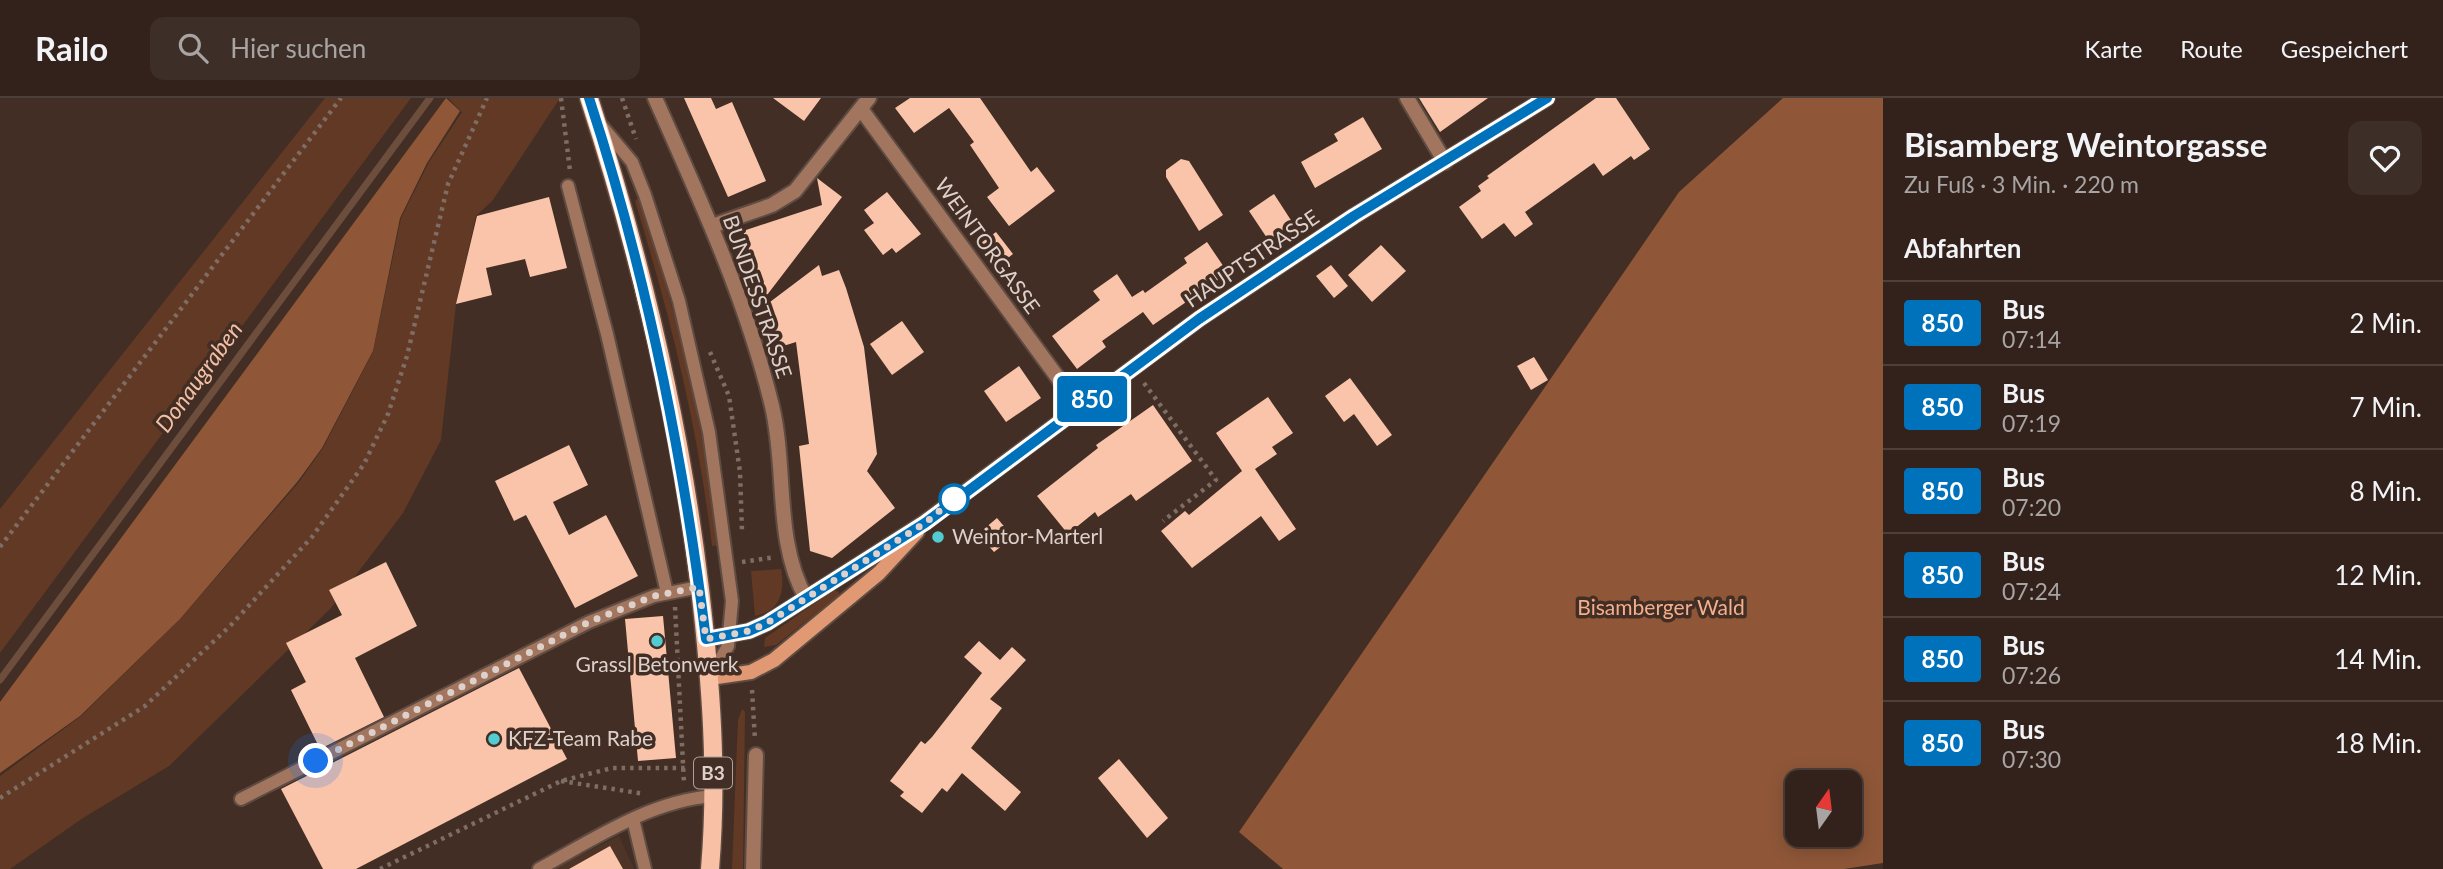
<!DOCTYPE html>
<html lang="de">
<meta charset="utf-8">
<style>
:root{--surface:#32221b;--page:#3d2f28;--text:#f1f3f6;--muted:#a8a4a3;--line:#4d3f3a}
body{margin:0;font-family:Lato,sans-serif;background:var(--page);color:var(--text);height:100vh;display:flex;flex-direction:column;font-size:26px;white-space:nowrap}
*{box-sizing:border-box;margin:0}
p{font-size:23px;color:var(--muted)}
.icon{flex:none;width:38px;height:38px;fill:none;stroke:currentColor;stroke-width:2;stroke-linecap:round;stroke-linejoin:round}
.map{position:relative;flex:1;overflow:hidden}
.sheet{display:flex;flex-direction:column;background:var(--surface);width:560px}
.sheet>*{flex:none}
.badge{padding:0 14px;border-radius:5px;font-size:24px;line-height:46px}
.needle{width:46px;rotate:14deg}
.tools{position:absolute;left:1785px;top:672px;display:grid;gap:14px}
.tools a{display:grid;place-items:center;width:77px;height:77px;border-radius:14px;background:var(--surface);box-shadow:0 4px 18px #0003,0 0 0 2px var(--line);font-size:35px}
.you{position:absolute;width:35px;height:35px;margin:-18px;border:5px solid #fff;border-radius:50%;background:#1a73e8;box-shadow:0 0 0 10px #1a73e833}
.map>.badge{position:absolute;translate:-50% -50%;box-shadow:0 0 0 4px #fff}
h2{padding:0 21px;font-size:26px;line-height:63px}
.round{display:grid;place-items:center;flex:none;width:74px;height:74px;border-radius:14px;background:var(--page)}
.summary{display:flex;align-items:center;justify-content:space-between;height:119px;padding:0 21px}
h1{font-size:33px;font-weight:700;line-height:52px}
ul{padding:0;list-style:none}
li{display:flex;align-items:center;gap:21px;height:84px;padding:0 21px;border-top:2px solid var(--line)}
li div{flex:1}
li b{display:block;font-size:26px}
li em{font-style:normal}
li .badge{min-width:77px;font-weight:700;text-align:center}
header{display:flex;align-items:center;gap:42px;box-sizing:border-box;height:98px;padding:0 35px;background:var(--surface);border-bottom:2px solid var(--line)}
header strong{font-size:33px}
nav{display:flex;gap:38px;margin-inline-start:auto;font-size:24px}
.search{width:490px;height:63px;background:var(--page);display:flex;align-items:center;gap:18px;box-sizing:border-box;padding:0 24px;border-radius:14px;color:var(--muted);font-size:26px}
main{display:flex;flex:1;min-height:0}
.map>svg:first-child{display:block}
.built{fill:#4e3426}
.green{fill:#623924}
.forest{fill:#8f5738;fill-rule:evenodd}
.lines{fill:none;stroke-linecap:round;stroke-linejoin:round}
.stream{stroke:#6d4e3d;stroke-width:7}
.building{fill:#f9c4aa}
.service-casing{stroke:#5e4b42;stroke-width:16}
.minor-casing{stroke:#5e4b42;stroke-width:18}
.secondary-casing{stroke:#5e4b42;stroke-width:18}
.primary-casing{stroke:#5e4b42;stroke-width:21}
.path{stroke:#7e6d64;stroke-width:4.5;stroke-dasharray:3.5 5;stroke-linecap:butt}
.service{stroke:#a2755e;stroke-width:12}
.minor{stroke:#a2755e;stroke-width:14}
.secondary{stroke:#e19974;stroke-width:14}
.primary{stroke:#f8c0a4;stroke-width:18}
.line-casing{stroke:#fff;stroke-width:16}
.line{stroke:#0072bc;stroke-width:10}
.walk{stroke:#ded1cb;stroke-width:7;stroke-dasharray:0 12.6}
.stop-dot{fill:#fff;stroke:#0072bc;stroke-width:3.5}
.poi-dot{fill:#52ccd0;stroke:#422e24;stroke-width:2.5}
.labels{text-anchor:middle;stroke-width:7;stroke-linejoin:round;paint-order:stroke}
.shield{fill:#422e24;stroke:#afa099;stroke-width:2}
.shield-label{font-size:19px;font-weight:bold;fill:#ded1cb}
.street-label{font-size:21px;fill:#ded1cb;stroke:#422e24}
.poi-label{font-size:21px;fill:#ded1cb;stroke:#422e24;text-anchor:start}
.park-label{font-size:21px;fill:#f4af8c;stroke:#422e24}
.water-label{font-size:23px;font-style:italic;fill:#f4c0a5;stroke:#422e24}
</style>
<header>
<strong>Railo</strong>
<div class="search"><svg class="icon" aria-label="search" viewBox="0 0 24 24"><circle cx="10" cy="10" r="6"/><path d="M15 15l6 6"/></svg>Hier suchen</div>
<nav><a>Karte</a><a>Route</a><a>Gespeichert</a></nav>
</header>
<main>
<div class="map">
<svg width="1883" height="771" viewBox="0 0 1883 771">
<rect width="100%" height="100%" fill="#422e24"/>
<polygon class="built" points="619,738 634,771 552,771"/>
<g class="green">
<polygon points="325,0 411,0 0,555 0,411"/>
<polygon points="448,0 560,0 493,102 476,118 456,206 441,342 403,415 331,510 169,668 83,720 10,771 0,771 0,678 81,618 181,520 299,384 323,350 373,254 401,120 429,64 462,14"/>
<path d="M638,100C649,117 653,145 659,165C688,258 706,352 719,447L712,448C698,329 670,217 635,103Z"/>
<path d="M781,471C785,493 781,513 755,518L751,473Z"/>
<polygon points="834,492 839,494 839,497 776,547 764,549 765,540"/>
<polygon points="742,611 745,614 743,771 732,771 738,622"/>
</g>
<g class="forest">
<polygon points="446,0 460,13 427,65 400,120 373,253 322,350 298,383 180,521 80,618 0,675 0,604"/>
<path d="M1783,0H1883V765L1844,771H1283L1239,734L1679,94ZM1850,684V737H1797V684Z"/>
</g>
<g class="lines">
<polyline class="stream" points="0,582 430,0"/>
</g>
<g class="building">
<polygon points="684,0 711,0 716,11 732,4 766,83 728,99"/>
<polygon points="773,0 821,0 804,23"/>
<polygon points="910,0 980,0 1031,74 1037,69 1055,93 1009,128 987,99 999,90 970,47 974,44 949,10 914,35 895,10"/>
<polygon points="1419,0 1488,0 1440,34"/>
<polygon points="1596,0 1616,0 1650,51 1634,62 1631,58 1603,78 1594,65 1525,114 1533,126 1515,139 1504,125 1482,141 1459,109 1481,93 1478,88 1489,80 1487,78"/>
<polygon points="1363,19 1382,51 1315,90 1301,64 1338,43 1334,36"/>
<polygon points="1181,61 1189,63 1223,117 1199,133 1166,79 1166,72"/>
<polygon points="817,80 842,99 764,201 743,133 822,107"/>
<polygon points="887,94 921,136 896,155 892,150 883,157 864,132 874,125 864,112"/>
<polygon points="1274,96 1296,130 1271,146 1249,113"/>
<polygon points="549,99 567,170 530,179 525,161 486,170 492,197 456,206 477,118"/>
<polygon points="996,134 1013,156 995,170 978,147"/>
<polygon points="1207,144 1228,175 1153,227 1143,214 1102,243 1106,249 1077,271 1052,238 1100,202 1093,193 1117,176 1132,199 1143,192 1145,195 1187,165 1184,160"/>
<polygon points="1381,147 1406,173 1372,204 1348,177"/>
<polygon points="819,167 822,178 839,172 846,190 864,249 877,356 867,373 895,410 832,460 810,453 799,348 809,346 796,244 780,249 766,207"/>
<polygon points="1331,167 1348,188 1334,200 1316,178"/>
<polygon points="902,223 924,254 892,277 870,246"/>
<polygon points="1534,259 1548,282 1531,292 1517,268"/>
<polygon points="1019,268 1041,300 1006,324 984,293"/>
<polygon points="1350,280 1392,337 1377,348 1354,316 1344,324 1325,298"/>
<polygon points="1268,299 1293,335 1272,349 1277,356 1255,371 1296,431 1279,443 1261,418 1192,470 1161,433 1185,413 1189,417 1242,373 1216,335"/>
<polygon points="1153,307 1192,363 1136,403 1131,396 1098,419 1095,414 1068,436 1037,398 1098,350 1096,347"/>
<polygon points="569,347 588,387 553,404 569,437 606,417 638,478 575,510 526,417 514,423 495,383"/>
<polygon points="997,420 1013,439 994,454 978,436"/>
<polygon points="386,464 417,528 355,560 384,619 320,651 291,592 306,584 286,545 342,517 329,492"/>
<polygon points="663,518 676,660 638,663 625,521"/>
<polygon points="979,543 1000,562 1012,549 1026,562 990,601 1002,610 971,650 1021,694 1005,713 962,675 947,694 942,690 922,715 900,698 904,694 890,683 921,643 925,646 932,639 982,575 964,559"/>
<polygon points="519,570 567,661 356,771 323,771 281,691"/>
<polygon points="1119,661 1168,720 1147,740 1098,680"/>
<polygon points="610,748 623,771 569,771"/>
</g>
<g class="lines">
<defs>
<g id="service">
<polyline points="600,26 632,64 645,97 679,203 709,334 732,503 728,548 710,580"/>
<polyline points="568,88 607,236 667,495"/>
<polyline points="241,701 589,524 654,498 699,489"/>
<polyline points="633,721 645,771"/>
<path d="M539,771C594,741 650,703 713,698"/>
</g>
<g id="minor">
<path d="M655,0C700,101 746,201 772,308C787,371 774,443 806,500"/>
<polyline points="1407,0 1445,64"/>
<polyline points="861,11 1080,310"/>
<polyline points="712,128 772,107 795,93 869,0"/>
<polyline points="753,771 756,657"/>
</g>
<g id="secondary">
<polyline points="706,541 749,533 767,525 924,425 1199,221 1354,118 1547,0"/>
<polyline points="710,580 751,574 774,562 879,475 917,434"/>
</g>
<path id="primary" d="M589,0C641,160 680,324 700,491C711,584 718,677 710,771"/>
</defs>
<use href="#service" class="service-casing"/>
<use href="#minor" class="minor-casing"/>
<use href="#secondary" class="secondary-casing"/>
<use href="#primary" class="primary-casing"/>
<g class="path">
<polyline points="561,0 570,73"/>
<polyline points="622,0 636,41"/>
<polyline points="710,254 729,298 740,374 742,433"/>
<polyline points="1144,285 1216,382 1163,423"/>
<polyline points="0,449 341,0"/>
<polyline points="742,464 775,459"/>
<polyline points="675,509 684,685"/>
<polyline points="752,592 755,642"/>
<polyline points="561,683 645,696"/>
<polyline points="0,700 145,608 231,527 312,439 364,366 388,316 407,258 448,86 487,0"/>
<polyline points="380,771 561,683 612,670 686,670"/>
</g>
<use href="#service" class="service"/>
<use href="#minor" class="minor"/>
<use href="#secondary" class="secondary"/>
<use href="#primary" class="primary"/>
</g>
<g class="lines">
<defs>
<path id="line" d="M589,0C647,177 683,357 706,541L749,533L767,525L925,425L1199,221L1354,118L1547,0"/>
</defs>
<use href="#line" class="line-casing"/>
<use href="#line" class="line"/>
<polyline class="walk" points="316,663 589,524 654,498 699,489 706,541 749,533 767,525 925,425 954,401"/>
</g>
<circle class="stop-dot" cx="954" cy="401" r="14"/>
<g class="poi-dot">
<circle cx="938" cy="439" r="7"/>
<circle cx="657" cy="543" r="7"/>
<circle cx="494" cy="641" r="7"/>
</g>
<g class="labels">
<rect class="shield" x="694" y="659.5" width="38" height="31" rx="5"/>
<g class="shield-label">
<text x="713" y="682">B3</text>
</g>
<g class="street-label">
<text transform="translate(987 148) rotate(54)" y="7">WEINTORGASSE</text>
<text transform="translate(1252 161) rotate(-34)" y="7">HAUPTSTRASSE</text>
<text transform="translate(757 199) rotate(71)" y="7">BUNDESSTRASSE</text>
</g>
<g class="poi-label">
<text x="952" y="446">Weintor-Marterl</text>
<text x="657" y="574" text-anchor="middle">Grassl Betonwerk</text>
<text x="508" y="648">KFZ-Team Rabe</text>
</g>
<g class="park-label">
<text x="1661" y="517">Bisamberger Wald</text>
</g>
<g class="water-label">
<text transform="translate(199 279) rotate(-54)" y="8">Donaugraben</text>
</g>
</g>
</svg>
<div class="tools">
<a><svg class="needle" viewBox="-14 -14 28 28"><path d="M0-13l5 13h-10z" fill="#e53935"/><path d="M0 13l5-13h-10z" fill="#a8a4a3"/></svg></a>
</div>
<div class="you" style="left:316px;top:663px"></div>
<b class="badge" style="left:1092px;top:301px;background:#0072bc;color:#fff">850</b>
</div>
<section class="sheet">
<div class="summary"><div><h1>Bisamberg Weintorgasse</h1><p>Zu Fuß · 3 Min. · 220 m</p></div><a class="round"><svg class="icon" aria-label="heart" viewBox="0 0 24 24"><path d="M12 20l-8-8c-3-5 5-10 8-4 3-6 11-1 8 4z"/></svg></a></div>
<h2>Abfahrten</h2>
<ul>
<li><span class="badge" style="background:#0072bc;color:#fff">850</span><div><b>Bus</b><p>07:14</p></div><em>2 Min.</em></li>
<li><span class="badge" style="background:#0072bc;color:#fff">850</span><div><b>Bus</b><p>07:19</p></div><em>7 Min.</em></li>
<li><span class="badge" style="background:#0072bc;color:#fff">850</span><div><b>Bus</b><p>07:20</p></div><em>8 Min.</em></li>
<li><span class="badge" style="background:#0072bc;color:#fff">850</span><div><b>Bus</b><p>07:24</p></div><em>12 Min.</em></li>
<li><span class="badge" style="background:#0072bc;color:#fff">850</span><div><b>Bus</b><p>07:26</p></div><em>14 Min.</em></li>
<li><span class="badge" style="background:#0072bc;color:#fff">850</span><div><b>Bus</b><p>07:30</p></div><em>18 Min.</em></li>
</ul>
</section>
</main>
